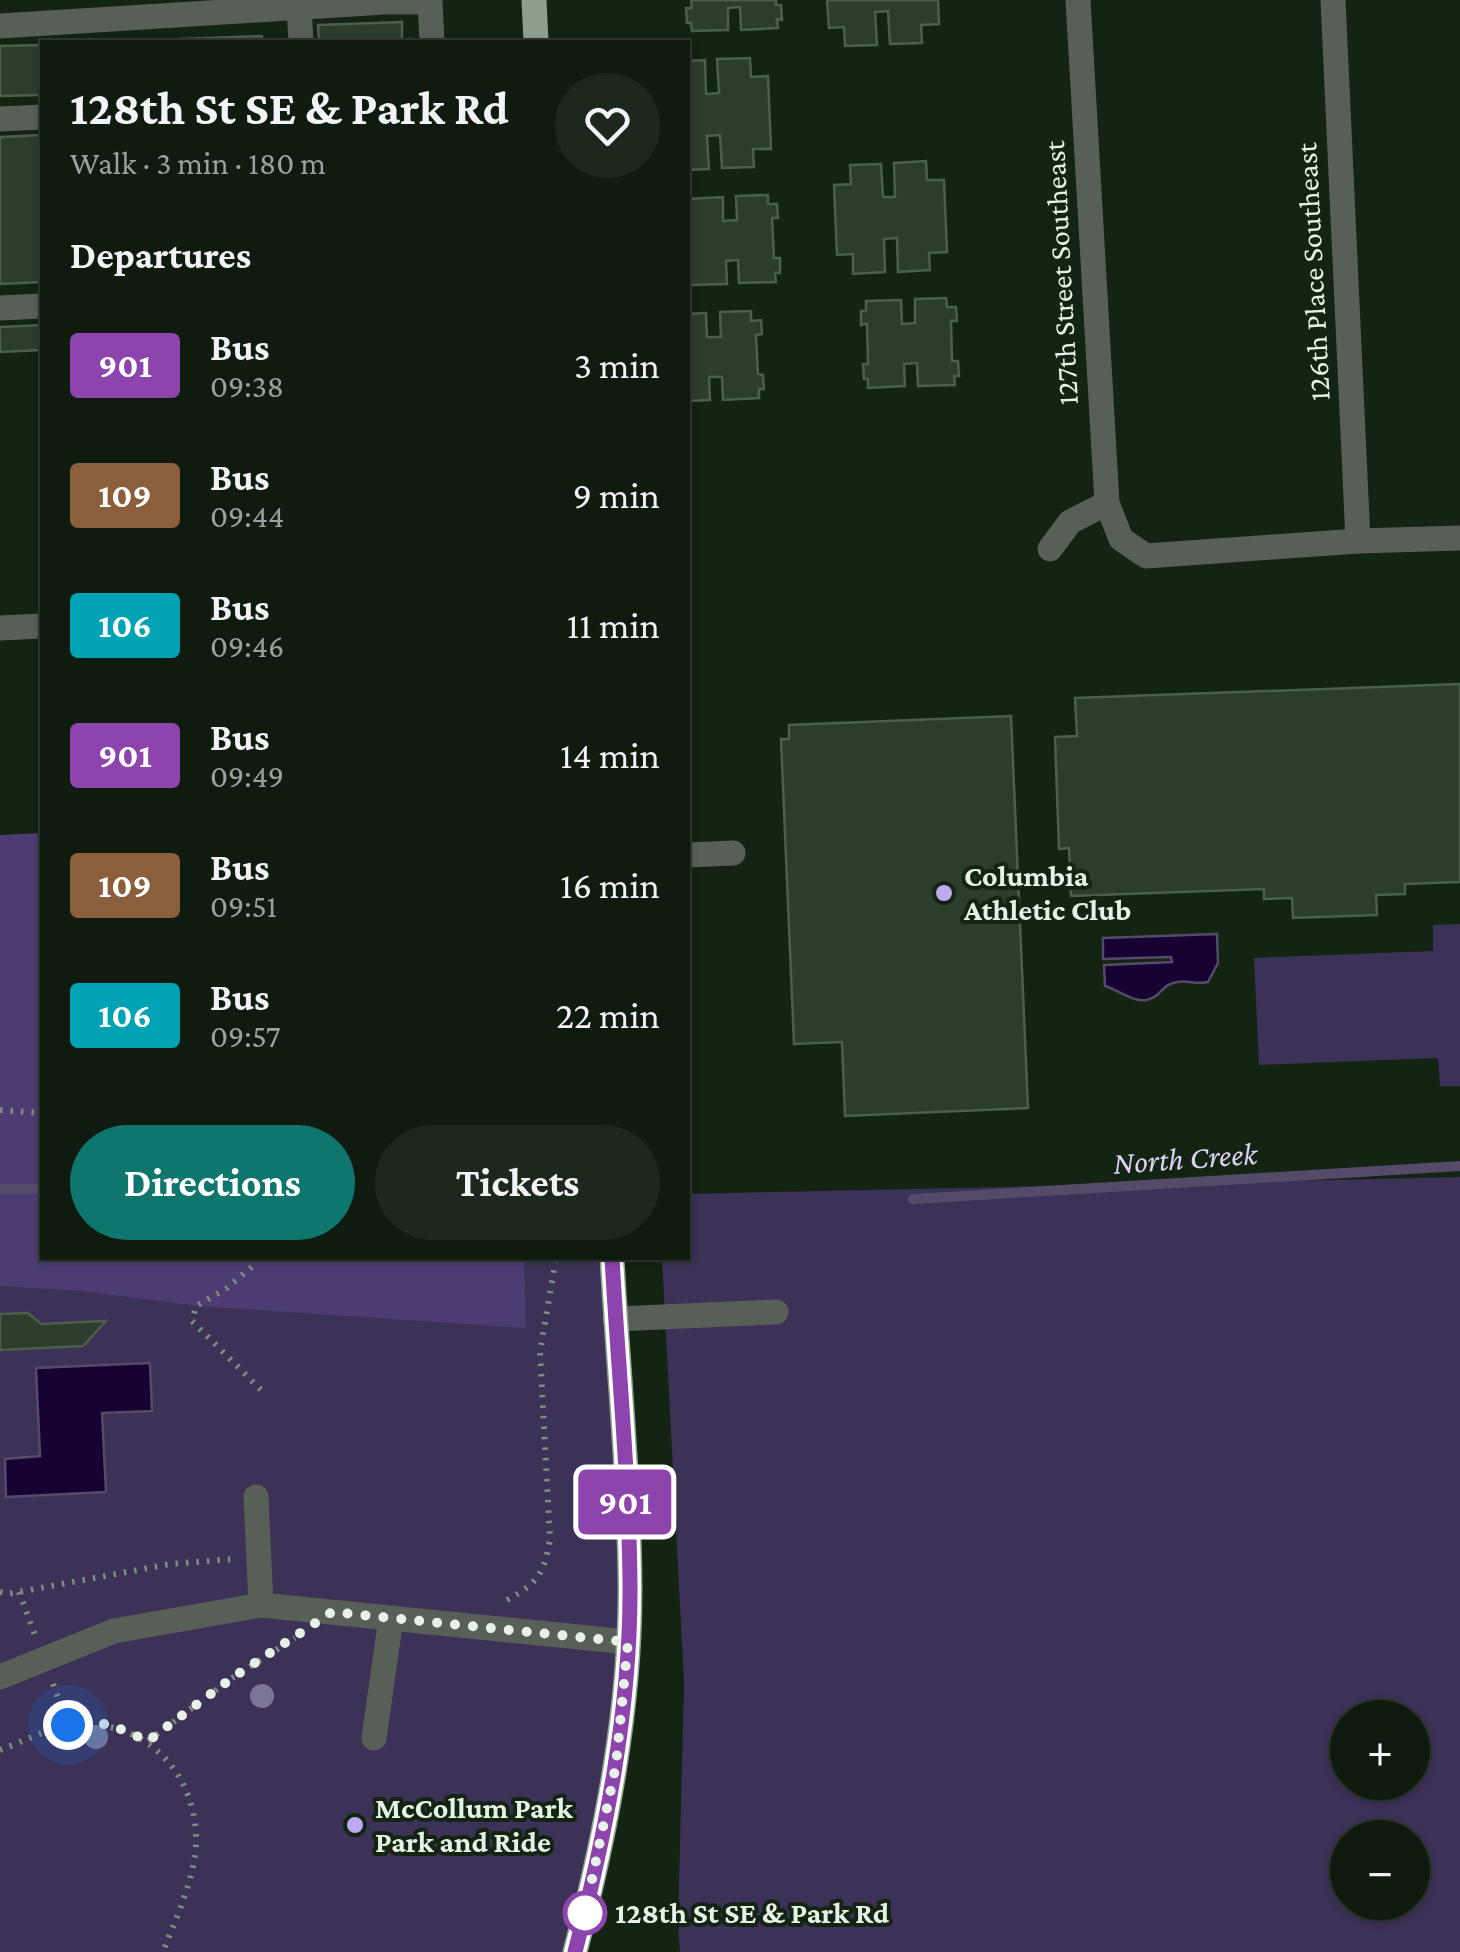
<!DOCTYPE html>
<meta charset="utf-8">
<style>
:root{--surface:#0e1b0e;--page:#1c281c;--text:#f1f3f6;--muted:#9ba19e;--line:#2e392e;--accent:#0f766e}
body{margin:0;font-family:"Crimson Pro",serif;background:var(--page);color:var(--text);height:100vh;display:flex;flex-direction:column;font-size:38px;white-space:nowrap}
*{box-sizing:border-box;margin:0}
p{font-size:32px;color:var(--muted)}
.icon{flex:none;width:55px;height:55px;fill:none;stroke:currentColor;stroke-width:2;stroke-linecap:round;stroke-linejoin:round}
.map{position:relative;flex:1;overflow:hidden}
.side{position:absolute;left:40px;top:40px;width:650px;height:1220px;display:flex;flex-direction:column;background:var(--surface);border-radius:0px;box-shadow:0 2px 8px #0004,0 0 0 2px var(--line)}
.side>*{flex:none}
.badge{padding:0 20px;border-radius:8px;font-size:35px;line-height:65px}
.controls{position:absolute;left:1330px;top:1700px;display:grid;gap:20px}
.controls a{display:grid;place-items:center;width:100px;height:100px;border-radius:50%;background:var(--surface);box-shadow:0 2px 8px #0004,0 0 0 2px var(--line);font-size:50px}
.you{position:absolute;width:50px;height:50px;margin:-25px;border:8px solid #fff;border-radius:50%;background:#1a73e8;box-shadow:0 0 0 15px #1a73e833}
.map>.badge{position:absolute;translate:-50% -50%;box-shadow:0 0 0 5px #fff}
h2{padding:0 30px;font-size:38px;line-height:90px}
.round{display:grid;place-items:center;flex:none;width:105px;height:105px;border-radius:52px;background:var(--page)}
.summary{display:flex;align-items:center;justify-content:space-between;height:170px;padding:0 30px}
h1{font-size:48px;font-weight:700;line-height:75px}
.primary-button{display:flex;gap:20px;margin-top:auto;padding:20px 30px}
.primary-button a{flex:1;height:115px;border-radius:60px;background:var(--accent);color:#fff;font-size:40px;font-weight:700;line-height:115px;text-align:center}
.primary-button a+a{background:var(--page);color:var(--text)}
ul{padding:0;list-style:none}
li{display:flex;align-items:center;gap:30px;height:130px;padding:0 30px}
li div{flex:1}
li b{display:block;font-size:38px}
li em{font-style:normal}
li .badge{min-width:110px;font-weight:700;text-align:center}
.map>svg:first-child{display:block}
.green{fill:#3c3156;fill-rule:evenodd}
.forest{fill:#4c3c71}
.water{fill:#170333;stroke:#554b69;stroke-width:2.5}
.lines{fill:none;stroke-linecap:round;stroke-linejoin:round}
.stream{stroke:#554b69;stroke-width:10}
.building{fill:#2c3e2b;stroke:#4c5f4b;stroke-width:2.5}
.path{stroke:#7e8c7e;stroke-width:6;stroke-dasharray:2.5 8;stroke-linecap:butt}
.minor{stroke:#575f56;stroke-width:25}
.major{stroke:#8ea08d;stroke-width:25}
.tree{fill:#797795}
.line-casing{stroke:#fff;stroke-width:22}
.line{stroke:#8e44ad;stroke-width:15}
.walk{stroke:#e7f2e6;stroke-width:10;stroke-dasharray:0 18}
.poi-dot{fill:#bea9f5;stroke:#132413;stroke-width:4}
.stop-dot{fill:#fff;stroke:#8e44ad;stroke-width:5}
.labels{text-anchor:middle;stroke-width:8;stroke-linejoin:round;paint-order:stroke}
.street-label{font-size:30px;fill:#e7f2e6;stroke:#132413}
.poi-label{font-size:30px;font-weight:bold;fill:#e7f2e6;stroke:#132413;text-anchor:start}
.stop-label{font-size:30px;font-weight:bold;fill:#e7f2e6;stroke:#132413;text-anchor:start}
.water-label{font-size:32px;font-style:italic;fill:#dbd2f5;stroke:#132413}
</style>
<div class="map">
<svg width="1460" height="1952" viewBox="0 0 1460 1952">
<rect width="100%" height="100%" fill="#132413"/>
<g class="green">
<polygon points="0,849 42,1258 612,1258 628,1642 574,1952 0,1952"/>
<polygon points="1460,924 1460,1086 1440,1086 1438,1058 1259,1065 1254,958 1433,951 1433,925"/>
<path d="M1460,1177V1952H680L678,1925L684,1683L662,1258H688V1194ZM1348,1718H1412V1782H1348ZM1348,1838H1412V1902H1348Z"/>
</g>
<polygon class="forest" points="42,833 42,1258 524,1258 526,1328 196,1306 83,1291 0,1286 0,835"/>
<g class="water">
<path d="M1217,934L1218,963L1208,982C1196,985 1189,980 1177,982C1166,984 1164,989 1157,995C1139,1009 1122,991 1105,986L1104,965L1172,962L1171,957L1103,959V938Z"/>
<polygon points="150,1363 152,1411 102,1413 106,1492 6,1497 5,1459 40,1456 36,1368"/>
</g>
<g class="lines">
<g class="stream">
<polyline points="0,1189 42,1189"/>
<polyline points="913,1199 1460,1166"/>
</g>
</g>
<g class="building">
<polygon points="691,0 776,0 776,5 781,5 782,20 777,19 778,28 741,30 740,7 728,8 728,30 692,31 691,23 687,23 686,8 692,8"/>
<polygon points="827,0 938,0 939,24 921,25 922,43 890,44 888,11 875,12 877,45 845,46 844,27 829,28"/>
<polygon points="402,22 402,40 411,39 411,42 319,42 318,25"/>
<polygon points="262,36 262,42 96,42"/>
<polygon points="42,45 42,95 0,96 0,46"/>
<polygon points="750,58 751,77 768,76 771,149 753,149 754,167 722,168 720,135 707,136 709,169 688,170 688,61 705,60 706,94 719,93 717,59"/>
<polygon points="42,135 42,282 0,284 0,137"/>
<polygon points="926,161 927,180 944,180 947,252 929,253 930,270 898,272 897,238 884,239 885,272 853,274 853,254 837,255 834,185 851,184 850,165 881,164 883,197 895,197 894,163"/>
<polygon points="768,195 768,204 777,204 778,218 772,218 774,258 780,258 780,273 775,273 776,282 739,283 738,260 726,261 727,284 690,285 688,199 723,197 723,221 737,220 736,196"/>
<polygon points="946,298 947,307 956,307 957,321 951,321 952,361 958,361 959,376 954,376 955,385 918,386 917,363 904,364 905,386 868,388 868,379 864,379 863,364 868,364 867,324 861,325 861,311 866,311 866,301 901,300 902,324 915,323 915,299"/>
<polygon points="751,311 751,321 761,320 762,334 756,335 758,374 763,375 764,389 759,389 759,398 723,400 722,377 709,377 710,400 688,401 688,314 706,313 707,337 721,337 720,312"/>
<polygon points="42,325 42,350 0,352 0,327"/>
<polygon points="1460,684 1460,882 1405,884 1405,894 1376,895 1377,915 1293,918 1292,898 1264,899 1264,889 1071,896 1069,848 1059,849 1055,737 1077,736 1075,698"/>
<polygon points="1011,716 1028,1108 845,1116 842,1042 794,1044 781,739 789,739 789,725"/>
<polygon points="28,1313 41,1324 106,1321 83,1346 0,1350 0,1314"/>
</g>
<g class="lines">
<g class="path">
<polyline points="0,1110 42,1113"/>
<polyline points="256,1258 255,1264 227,1288 196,1306 192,1321 262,1391"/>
<polyline points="0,1592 8,1594 170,1564 234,1559"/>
<polyline points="19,1592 35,1635"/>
<path d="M507,1600C538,1583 544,1574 550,1539L540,1352L556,1258"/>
<polyline points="53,1684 68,1725"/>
<polyline points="148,1741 232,1678 295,1638"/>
<path d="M0,1750C23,1742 49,1727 73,1725C139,1718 192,1766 196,1833C198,1873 177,1915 163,1952"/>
</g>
<g class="minor">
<polyline points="1078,0 1107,503 1121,539 1146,556 1358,541 1460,538"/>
<polyline points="1333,0 1358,541"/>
<polyline points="299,8 301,42"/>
<polyline points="0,26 384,2 430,2 432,42"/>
<polyline points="0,119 42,117"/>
<polyline points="0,308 42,306"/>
<polyline points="1050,549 1070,522 1107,503"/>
<polyline points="0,628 42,626"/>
<polyline points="688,855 733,853"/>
<polyline points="615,1319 776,1312"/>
<polyline points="256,1497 261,1605"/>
<polyline points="0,1677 114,1631 261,1605 628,1642"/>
<polyline points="374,1738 391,1618"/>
</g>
<g class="major">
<polyline points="534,0 536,42"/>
<path d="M575,1952C606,1833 631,1708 630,1584C629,1476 618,1366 612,1258"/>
</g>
</g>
<g class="tree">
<circle cx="262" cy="1696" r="12"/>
<circle cx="96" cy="1737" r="12"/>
</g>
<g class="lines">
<defs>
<path id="line" d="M575,1952C606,1833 631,1708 630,1584C629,1476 618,1366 612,1258"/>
</defs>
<use href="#line" class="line-casing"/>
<use href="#line" class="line"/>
<polyline class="walk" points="68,1725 109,1724 148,1741 232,1678 332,1612 628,1642 616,1765 585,1913"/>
</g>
<g class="poi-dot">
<circle cx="944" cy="893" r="10"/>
<circle cx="355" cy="1825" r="10"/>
</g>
<circle class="stop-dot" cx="585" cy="1913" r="20"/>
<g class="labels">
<g class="street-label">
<text transform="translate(1313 272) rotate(-93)" y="10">126th Place Southeast</text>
<text transform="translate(1061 273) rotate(-93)" y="10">127th Street Southeast</text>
</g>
<g class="poi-label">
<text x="964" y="886">Columbia<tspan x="964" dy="34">Athletic Club</tspan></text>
<text x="375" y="1818">McCollum Park<tspan x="375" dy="34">Park and Ride</tspan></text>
</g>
<g class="stop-label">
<text x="615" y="1923">128th St SE &amp; Park Rd</text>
</g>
<g class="water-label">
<text transform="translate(1185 1158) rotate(-4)" y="11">North Creek</text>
</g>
</g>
</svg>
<div class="controls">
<a>+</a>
<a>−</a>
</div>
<div class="you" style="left:68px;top:1725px"></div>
<b class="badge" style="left:625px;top:1502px;background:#8e44ad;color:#fff">901</b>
<section class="side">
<div class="summary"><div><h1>128th St SE &amp; Park Rd</h1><p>Walk · 3 min · 180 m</p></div><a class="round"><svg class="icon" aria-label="heart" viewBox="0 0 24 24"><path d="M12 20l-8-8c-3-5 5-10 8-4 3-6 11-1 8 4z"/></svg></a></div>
<h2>Departures</h2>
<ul>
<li><span class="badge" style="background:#8e44ad;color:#fff">901</span><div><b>Bus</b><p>09:38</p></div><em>3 min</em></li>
<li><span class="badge" style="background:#8b5e3c;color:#fff">109</span><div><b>Bus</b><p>09:44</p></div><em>9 min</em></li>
<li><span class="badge" style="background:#00a3b4;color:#fff">106</span><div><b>Bus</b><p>09:46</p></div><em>11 min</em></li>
<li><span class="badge" style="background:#8e44ad;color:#fff">901</span><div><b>Bus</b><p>09:49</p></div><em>14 min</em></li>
<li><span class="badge" style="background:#8b5e3c;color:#fff">109</span><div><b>Bus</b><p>09:51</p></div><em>16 min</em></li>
<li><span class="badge" style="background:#00a3b4;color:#fff">106</span><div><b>Bus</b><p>09:57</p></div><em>22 min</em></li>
</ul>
<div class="primary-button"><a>Directions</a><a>Tickets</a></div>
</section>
</div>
